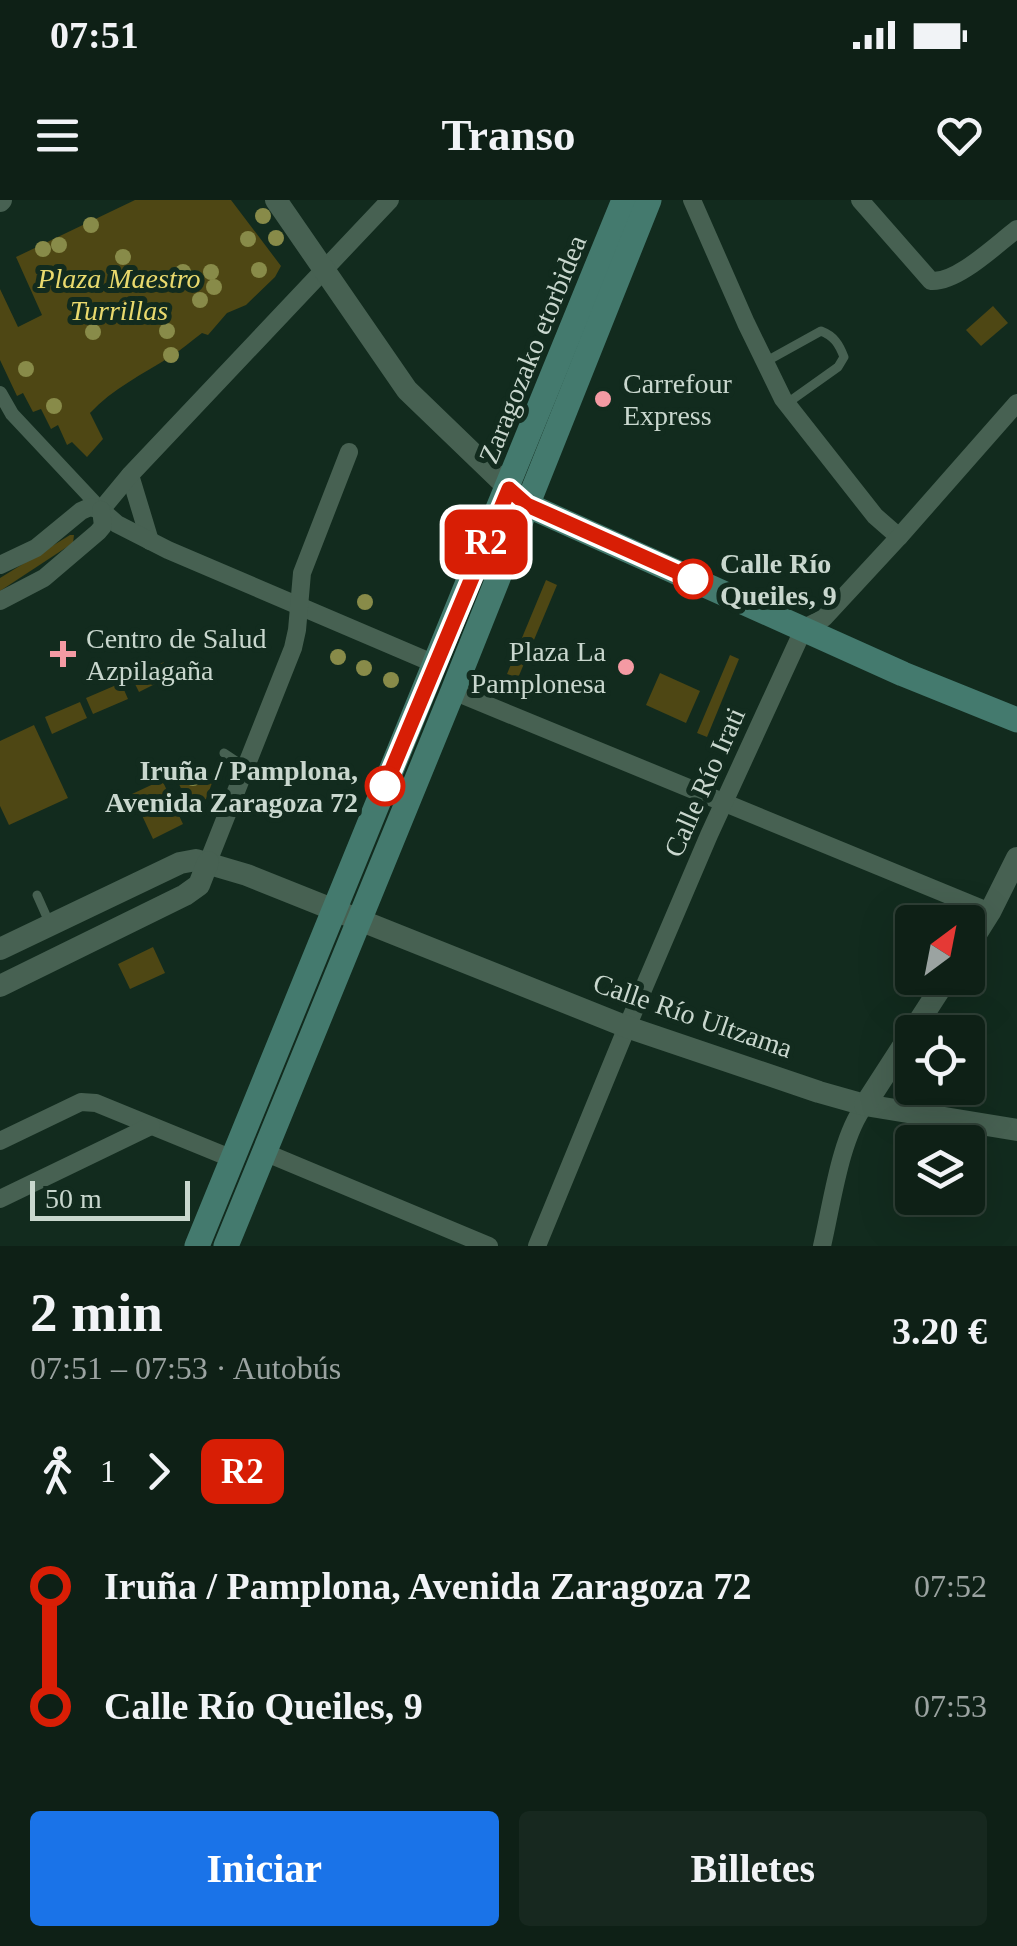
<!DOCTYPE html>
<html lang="es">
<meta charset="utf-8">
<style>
:root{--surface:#0e2016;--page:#17281f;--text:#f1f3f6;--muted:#9ba3a1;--line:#2e3e35;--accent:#1a73e8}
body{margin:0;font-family:"Times New Roman",serif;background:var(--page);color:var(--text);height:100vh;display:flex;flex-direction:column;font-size:38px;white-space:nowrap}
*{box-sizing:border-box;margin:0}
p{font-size:32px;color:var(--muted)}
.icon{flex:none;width:55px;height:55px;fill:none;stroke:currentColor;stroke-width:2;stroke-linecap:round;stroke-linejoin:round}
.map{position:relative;height:1046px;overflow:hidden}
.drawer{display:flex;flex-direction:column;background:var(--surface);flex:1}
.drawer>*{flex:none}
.badge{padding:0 20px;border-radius:15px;font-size:35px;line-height:65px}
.needle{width:65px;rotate:32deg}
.buttons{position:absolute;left:895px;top:705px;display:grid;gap:20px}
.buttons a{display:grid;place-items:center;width:90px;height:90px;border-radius:10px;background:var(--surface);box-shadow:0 10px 40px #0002,0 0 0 2px var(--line);font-size:50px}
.scale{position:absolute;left:30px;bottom:25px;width:160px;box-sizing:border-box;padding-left:10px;border:5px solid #c9d7ce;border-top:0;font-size:28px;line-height:35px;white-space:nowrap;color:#c9d7ce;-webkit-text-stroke:8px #122b1e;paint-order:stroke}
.map>.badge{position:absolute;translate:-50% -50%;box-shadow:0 0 0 5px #fff}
.legs{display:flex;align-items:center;gap:15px;height:110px;padding:0 30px;font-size:32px}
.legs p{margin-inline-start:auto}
.summary{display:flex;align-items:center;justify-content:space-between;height:170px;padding:0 30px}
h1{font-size:55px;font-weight:700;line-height:75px}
.cta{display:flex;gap:20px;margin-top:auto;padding:20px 30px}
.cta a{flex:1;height:115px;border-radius:10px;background:var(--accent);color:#fff;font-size:40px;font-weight:700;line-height:115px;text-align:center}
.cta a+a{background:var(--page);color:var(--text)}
ul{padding:0 30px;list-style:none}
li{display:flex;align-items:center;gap:35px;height:120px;font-size:38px}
li i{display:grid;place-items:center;width:15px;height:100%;margin:0 12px;background:currentColor}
li i::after{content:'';width:25px;height:25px;margin:-12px;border:8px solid;border-radius:50%;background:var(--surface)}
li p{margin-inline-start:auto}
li:first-child i{background:linear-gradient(#0000 50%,currentColor 0)}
li:last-child i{background:linear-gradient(currentColor 50%,#0000 0)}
.status{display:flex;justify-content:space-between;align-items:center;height:70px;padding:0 50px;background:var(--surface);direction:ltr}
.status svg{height:28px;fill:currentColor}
header{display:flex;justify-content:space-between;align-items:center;height:130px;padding:0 30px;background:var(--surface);font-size:45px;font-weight:700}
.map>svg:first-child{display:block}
.green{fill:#4e4714}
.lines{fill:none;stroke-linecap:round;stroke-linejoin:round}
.service{stroke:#476152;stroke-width:9}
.pedestrian{stroke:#476152;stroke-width:14}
.minor{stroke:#476152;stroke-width:18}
.tertiary{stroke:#476152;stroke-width:22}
.secondary{stroke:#447a6e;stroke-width:25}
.tree{fill:#888b49}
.line-1-casing{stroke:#fff;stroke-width:22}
.line-1{stroke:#d81e05;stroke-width:15}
.poi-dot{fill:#f49aa3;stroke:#122b1e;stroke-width:4}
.stop-1-dot{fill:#fff;stroke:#d81e05;stroke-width:5}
.labels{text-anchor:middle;stroke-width:10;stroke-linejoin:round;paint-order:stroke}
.park-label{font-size:28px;font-style:italic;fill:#e9d96d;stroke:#122b1e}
.street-label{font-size:28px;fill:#c9d7ce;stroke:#122b1e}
.poi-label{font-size:28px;fill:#c9d7ce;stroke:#122b1e;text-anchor:start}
.stop-label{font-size:28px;font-weight:bold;fill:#c9d7ce;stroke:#122b1e;text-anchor:start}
</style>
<div class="status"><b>07:51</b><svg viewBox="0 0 49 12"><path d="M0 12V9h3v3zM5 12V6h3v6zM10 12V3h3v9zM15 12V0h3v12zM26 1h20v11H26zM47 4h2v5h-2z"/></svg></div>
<header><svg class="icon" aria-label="menu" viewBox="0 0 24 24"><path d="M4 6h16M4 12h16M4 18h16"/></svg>Transo<svg class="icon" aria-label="heart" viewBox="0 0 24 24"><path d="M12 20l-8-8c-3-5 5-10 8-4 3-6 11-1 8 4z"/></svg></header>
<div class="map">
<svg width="1017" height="1046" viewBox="0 0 1017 1046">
<rect width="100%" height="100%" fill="#122b1e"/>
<g class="green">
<path d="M135,0H231L281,66L275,77L246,105L227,113L208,135L202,133C191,141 181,150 170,157C143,174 112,189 90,213L103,239L87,257L72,242L67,245L58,225L51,229L41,209L33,212L23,193L17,196L0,160V89L18,127L42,115L16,57Z"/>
<polygon points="993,106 1008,123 981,146 966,130"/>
<polygon points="70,335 74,335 73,343 0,391 0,378"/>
<polygon points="546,380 557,385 518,478 507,474"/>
<polygon points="730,455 739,459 707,537 697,533"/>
<polygon points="164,462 155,484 139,492 132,478"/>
<polygon points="660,473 700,491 686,523 646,505"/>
<polygon points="121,483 128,499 93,514 86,498"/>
<polygon points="80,502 87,518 52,534 45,517"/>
<polygon points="34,525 68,598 9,625 0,606 0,541"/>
<polygon points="192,565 215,575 206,599 189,606 174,573"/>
<polygon points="162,580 183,624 153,639 132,594"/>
<polygon points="153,747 165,773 130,789 118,764"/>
</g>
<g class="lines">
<g class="service">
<path d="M765,162L821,131C834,136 839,144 844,157L838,167L786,204"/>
<polyline points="224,553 245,567"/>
<polyline points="37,695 49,722"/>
</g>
<polyline class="pedestrian" points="0,193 12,214 101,309"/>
<g class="minor">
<polyline points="692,0 746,123 783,199 875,316 899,337"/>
<path d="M860,0L931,81C957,83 996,45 1017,29"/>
<polyline points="130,275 150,341"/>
<polyline points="101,310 130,275 390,0"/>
<polyline points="101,310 117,324 168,350 435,464"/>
<polyline points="0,365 36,348 81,311 90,307 101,310"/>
<polyline points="0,401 44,378 98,332 103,326 101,310"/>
<polyline points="453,491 990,712"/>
<polyline points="208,662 293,448 297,430 302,373 349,252"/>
<polyline points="0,941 81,902 96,903 233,959"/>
<polyline points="264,952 489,1046"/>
<polyline points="0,999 151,926"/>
<polyline points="537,1046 627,827 709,635 804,428 824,418 899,337 1017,203"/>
<path d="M822,1046C832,1004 840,938 865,905"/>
</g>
<g class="tertiary">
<polyline points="276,0 407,190 519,298"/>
<polyline points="0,1 1,0"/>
<polyline points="968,747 990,712 1017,658"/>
<polyline points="0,749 180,663 196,660 247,675 627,827 819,892 865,905 1017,930"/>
<polyline points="0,786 185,695 199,685 208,662"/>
<polyline points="865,905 947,778"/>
</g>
<g class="secondary">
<polyline points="527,305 903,474 1017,520"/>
<path d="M197,1046C338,697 484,350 624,0"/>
<polyline points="226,1046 453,491 649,0"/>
</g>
</g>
<g class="tree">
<circle cx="263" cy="16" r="8"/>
<circle cx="91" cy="25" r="8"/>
<circle cx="276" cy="38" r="8"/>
<circle cx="248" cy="39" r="8"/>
<circle cx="59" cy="45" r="8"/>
<circle cx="43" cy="49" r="8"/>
<circle cx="123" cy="57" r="8"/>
<circle cx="259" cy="70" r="8"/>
<circle cx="183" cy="72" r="8"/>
<circle cx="211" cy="72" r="8"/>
<circle cx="214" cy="87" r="8"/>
<circle cx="200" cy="100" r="8"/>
<circle cx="167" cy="131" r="8"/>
<circle cx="93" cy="132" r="8"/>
<circle cx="171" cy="155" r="8"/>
<circle cx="26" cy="169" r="8"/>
<circle cx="54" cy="206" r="8"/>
<circle cx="365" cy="402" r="8"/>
<circle cx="338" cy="457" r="8"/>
<circle cx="364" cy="468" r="8"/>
<circle cx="391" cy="480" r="8"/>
<circle cx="193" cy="578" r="8"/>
</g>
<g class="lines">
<defs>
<polyline id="line-1" points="385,586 509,289 527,305 693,379"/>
</defs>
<use href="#line-1" class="line-1-casing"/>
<use href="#line-1" class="line-1"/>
</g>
<g class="poi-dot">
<circle cx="603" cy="199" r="10"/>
<path d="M58 439h10v10h10v10h-10v10h-10v-10h-10v-10h10z"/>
<circle cx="626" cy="467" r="10"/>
</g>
<g class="stop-1-dot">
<circle cx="693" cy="379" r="18"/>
<circle cx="385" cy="586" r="18"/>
</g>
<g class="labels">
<g class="park-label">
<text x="119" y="88">Plaza Maestro<tspan x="119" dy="32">Turrillas</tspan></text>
</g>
<g class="street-label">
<text transform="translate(532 149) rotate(-68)" y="10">Zaragozako etorbidea</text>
<text transform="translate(704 582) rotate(-66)" y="10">Calle Río Irati</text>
<text transform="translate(693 815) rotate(19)" y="10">Calle Río Ultzama</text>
</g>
<g class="poi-label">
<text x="623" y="193">Carrefour<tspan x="623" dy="32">Express</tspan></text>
<text x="86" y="448">Centro de Salud<tspan x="86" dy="32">Azpilagaña</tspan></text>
<text x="606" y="461" text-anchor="end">Plaza La<tspan x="606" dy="32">Pamplonesa</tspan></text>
</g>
<g class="stop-label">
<text x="720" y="373">Calle Río<tspan x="720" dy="32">Queiles, 9</tspan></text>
<text x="358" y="580" text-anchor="end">Iruña / Pamplona,<tspan x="358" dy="32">Avenida Zaragoza 72</tspan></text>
</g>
</g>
</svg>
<div class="buttons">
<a><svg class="needle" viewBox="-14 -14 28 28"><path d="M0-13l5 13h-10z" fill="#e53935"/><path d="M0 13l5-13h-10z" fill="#9ba3a1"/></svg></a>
<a><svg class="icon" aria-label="locate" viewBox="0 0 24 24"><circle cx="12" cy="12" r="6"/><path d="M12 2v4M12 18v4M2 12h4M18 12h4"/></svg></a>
<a><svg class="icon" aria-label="layers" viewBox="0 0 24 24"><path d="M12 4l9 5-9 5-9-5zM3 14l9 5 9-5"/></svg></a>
</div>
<div class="scale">50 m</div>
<b class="badge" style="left:486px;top:342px;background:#d81e05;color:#fff">R2</b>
</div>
<section class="drawer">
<div class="summary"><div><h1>2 min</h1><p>07:51 – 07:53 · Autobús</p></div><b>3.20 €</b></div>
<div class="legs"><svg class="icon" aria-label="walk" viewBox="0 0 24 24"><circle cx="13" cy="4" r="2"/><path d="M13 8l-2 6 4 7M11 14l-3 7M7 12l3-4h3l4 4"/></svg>1<svg class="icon" aria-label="forward" viewBox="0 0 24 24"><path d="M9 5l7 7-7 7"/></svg><b class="badge" style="background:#d81e05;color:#fff">R2</b></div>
<ul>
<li><i style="color:#d81e05"></i><b>Iruña / Pamplona, Avenida Zaragoza 72</b><p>07:52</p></li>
<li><i style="color:#d81e05"></i><b>Calle Río Queiles, 9</b><p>07:53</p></li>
</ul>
<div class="cta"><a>Iniciar</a><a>Billetes</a></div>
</section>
